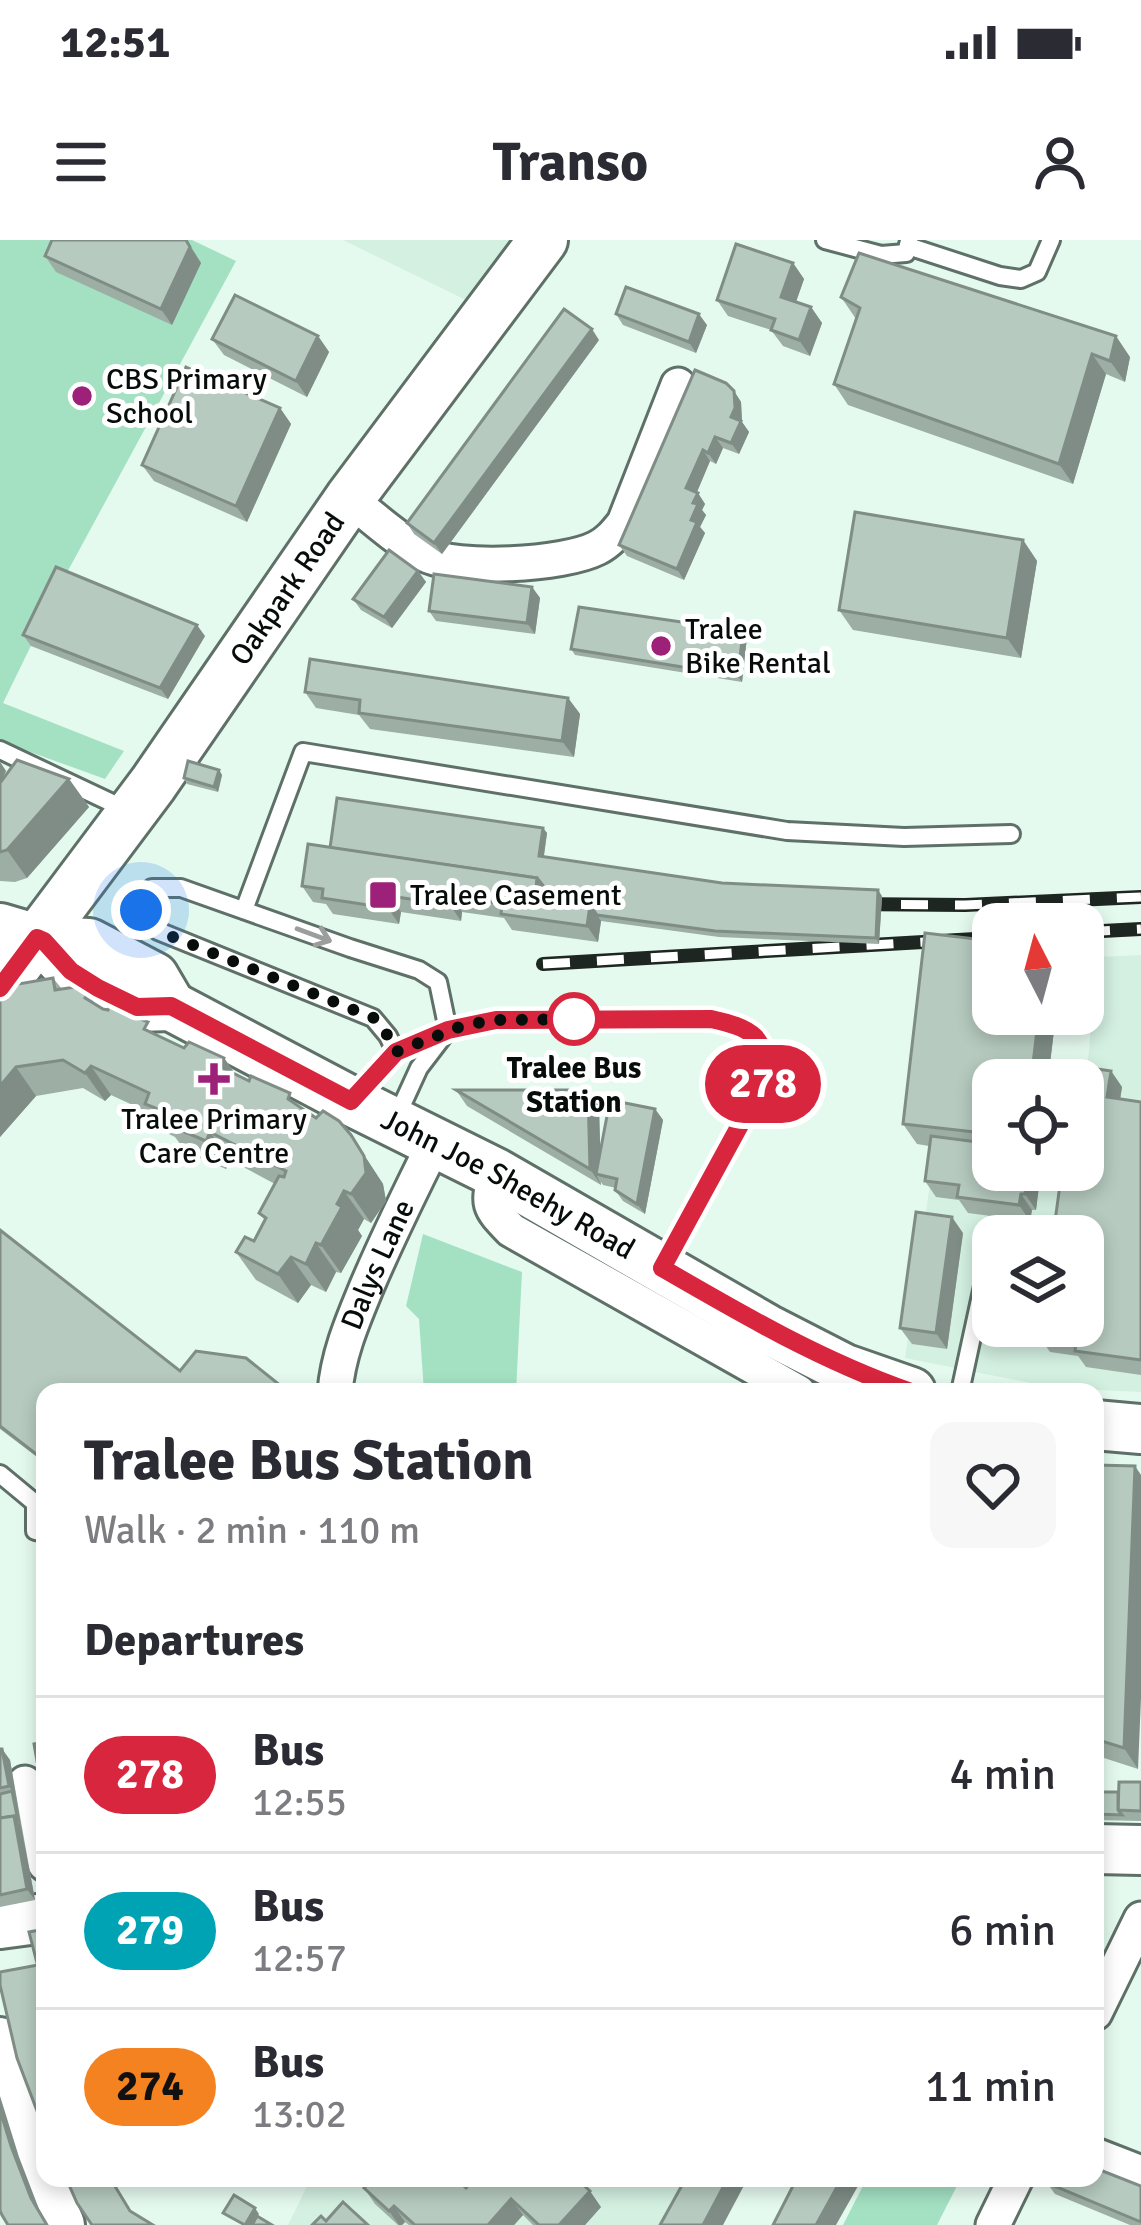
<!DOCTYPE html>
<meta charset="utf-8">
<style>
:root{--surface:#fff;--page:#f7f7f7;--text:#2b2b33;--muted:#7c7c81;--line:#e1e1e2}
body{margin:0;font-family:Signika,sans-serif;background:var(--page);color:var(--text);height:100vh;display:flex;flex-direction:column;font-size:45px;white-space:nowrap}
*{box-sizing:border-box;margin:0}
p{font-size:39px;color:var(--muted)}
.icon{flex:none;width:66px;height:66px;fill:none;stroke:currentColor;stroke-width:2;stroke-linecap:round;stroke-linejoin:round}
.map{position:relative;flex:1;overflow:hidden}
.drawer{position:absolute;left:36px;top:1143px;width:1068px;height:804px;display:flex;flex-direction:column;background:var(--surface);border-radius:24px;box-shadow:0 6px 18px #0003}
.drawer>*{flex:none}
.badge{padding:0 24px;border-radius:39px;font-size:42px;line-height:78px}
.needle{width:78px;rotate:354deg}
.tools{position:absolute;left:972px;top:663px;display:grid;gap:24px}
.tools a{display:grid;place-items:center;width:132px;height:132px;border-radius:24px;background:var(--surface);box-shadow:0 6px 18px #0003;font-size:60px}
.you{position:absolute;width:60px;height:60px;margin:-30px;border:9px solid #fff;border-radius:50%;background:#1a73e8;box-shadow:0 0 0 18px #1a73e833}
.map>.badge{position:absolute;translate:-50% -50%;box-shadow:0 0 0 6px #fff}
h2{padding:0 48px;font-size:45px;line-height:108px}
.round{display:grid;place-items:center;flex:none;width:126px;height:126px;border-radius:24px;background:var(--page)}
.headline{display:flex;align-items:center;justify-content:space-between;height:204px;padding:0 48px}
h1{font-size:57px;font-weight:700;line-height:90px}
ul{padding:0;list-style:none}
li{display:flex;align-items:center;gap:36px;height:156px;padding:0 48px;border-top:3px solid var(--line)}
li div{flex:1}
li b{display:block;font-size:45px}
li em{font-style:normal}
li .badge{min-width:132px;font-weight:700;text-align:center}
.status{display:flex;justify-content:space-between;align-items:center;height:84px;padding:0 60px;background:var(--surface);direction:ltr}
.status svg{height:33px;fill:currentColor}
header{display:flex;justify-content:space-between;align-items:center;height:156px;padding:0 48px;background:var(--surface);font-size:54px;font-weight:700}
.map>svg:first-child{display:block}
.built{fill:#d3f0e1;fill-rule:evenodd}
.green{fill:#a4e1c3}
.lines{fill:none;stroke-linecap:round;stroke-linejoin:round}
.service-casing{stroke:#5e7067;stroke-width:22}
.minor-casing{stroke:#5e7067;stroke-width:39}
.secondary-casing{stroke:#5e7067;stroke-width:54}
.service{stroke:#fff;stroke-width:16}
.minor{stroke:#fff;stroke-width:33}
.secondary{stroke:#fff;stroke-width:48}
.rail-casing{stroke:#1e2622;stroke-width:14}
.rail{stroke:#fff;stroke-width:9;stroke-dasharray:27;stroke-linecap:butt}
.wall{fill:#9daea4}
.shaded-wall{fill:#7f8d86}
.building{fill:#b6cabf;stroke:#7f8d86;stroke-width:3}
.oneway{stroke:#9c9e9d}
.line-casing{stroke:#fff;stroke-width:27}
.line{stroke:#d7263d;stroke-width:18}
.walk{stroke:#070d0a;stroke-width:12;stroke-dasharray:0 21.6}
.poi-dot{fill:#9d2178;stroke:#fff;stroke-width:4.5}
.stop-dot{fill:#fff;stroke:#d7263d;stroke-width:6}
.labels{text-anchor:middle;stroke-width:10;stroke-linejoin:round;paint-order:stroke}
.poi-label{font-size:30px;fill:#070d0a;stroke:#fff;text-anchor:start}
.street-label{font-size:30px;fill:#070d0a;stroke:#fff}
.stop-label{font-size:30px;font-weight:bold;fill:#070d0a;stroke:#fff}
</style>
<div class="status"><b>12:51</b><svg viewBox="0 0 49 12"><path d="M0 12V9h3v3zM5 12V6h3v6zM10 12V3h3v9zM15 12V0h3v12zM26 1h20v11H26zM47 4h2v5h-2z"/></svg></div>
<header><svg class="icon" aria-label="menu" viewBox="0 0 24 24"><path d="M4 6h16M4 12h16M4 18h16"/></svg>Transo<svg class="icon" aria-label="person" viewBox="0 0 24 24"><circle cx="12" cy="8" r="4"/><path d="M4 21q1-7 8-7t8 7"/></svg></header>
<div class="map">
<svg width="1141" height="1985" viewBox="0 0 1141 1985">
<rect width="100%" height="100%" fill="#e5faef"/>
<g class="built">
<polygon points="343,0 520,0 472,63"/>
<path d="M1141,715V1152L1056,1148L905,1118L934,916L993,930L1078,932L1083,930L1087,829L1098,717ZM993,996H1083V1086H993Z"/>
<polygon points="311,1938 715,1938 688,1985 288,1985"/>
</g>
<g class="green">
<polygon points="0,0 192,0 236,21 64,338 3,463 124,511 105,539 0,501"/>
<polygon points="423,994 522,1032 516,1152 424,1152 419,1079 406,1066"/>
<polygon points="867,1938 961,1938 937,1985 843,1985"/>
</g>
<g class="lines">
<defs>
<g id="service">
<polyline points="825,0 881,15 906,13 909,1"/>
<polyline points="908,6 1000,36 1021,39 1037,32 1051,0"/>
<polyline points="0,510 129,571"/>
<polyline points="244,670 303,512 787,591 904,597 1011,594"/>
<polyline points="396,812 388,796 373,778 158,691 141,670 152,648 181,648 350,708 419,730 438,742 448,790 419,828 397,876"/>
<path d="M356,856L396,812L448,790L496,780L711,779C751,788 769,796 764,841L662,1027"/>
<polyline points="960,1152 993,1000"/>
<polyline points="0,1234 35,1263 35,1291 45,1293"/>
</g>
<g id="minor">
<path d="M349,259C372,276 399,302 424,314C457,331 564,325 597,308C609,302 616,293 624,283L678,145"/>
<path d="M496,933C487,965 488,966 511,990L798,1152"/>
<path id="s1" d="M335,1152C338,1114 353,1080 367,1046C388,997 411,950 435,902"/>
<polyline points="25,1543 45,1624"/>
<polyline points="1095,1773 1141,1679"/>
<polyline points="1095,1915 1141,1933"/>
<polyline points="993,1985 1016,1938"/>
</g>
<g id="secondary">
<polyline points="0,688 44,701 89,703 154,737 171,766"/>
<path id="s2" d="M44,701L71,731L98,748L137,767L171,766L351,861L496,933L767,1089L845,1129L911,1152"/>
<path id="s3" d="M0,748L153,544L349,259L543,0"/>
<polyline points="1095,1185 1141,1189"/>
<polyline points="1095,1609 1141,1610"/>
<polyline points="0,1684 45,1678"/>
<polyline points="0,1802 41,1943 60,1985"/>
</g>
</defs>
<use href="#service" class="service-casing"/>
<use href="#minor" class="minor-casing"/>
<use href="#secondary" class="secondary-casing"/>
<use href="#service" class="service"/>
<use href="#minor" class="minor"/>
<use href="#secondary" class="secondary"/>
<defs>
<g id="rail">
<polyline points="847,664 965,665 1141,657"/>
<polyline points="1083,692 1141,689"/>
<polyline points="543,724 993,698"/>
</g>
</defs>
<use href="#rail" class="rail-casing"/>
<use href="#rail" class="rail"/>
</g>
<g class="wall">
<polygon points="52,0 187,0 201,23 172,85 56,32 45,16"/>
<polygon points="793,23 804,39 796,62 811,67 822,83 810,116 783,106 771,90 728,76 717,60"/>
<polygon points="841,57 1130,117 1125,142 1106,134 1073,244 848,165 834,144 856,79"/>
<polygon points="616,74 707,85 696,113 623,85"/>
<polygon points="318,96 329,112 307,157 224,115 212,99"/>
<polygon points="599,100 442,314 414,294 407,283"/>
<polygon points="734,151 741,162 742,182 749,192 739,214 723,208 716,224 710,221 697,252 705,264 702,270 706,275 700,287 705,293 684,340 627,316 619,305"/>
<polygon points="280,168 291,184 247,282 154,241 142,225"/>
<polygon points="1023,300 1037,321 1021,418 853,390 839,370"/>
<polygon points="418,331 426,342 392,388 361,370 353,359"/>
<polygon points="532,347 540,358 535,394 436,381 429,371"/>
<polygon points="743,391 747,397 742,442 575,415 571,409"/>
<polygon points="23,395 205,396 168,459 31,406"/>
<polygon points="305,452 568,458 580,474 574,517 370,489 359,475 316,468"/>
<polygon points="0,522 6,531 1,542 69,539 89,567 27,638 15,642 0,641"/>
<polygon points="219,530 222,535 218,552 187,544 184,538"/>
<polygon points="543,588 547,593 544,616 722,643 882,656 879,704 719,697 601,681 598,702 512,690 504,678 462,672 461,681 401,672 399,684 333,674 326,664 313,662 302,646 330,608"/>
<polygon points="53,738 62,749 88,753 95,764 184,808 224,818 235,834 351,895 383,944 386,961 371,983 364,979 358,990 362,996 341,1033 336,1032 326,1052 311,1045 298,1063 256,1040 236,1012 254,1001 265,980 259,973 275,944 230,920 226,929 186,912 175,897 165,892 152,874 111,855 105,861 83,848 36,856 0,897 0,759"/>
<polygon points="993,774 1056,774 1048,840 993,840 993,930 1041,930 1036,970 1032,970 1030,981 968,973 959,960 936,957 925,941 929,906 917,904 903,884"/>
<polygon points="1111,831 1122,847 1120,859 1141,862 1141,1135 1086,1127 1078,1116 1050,1112 1039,1096"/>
<polygon points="456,850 599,866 600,912 655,869 663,880 645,974 623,961 615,950 616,948 603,945 601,942 601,945 467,866"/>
<polygon points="0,990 180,1131 281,1146 285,1151 45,1152 45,1223 0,1189"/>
<polygon points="963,993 947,1109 912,1104 900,1088"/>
<polygon points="1095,1225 1138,1529 1101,1517 1095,1509"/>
<polygon points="0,1509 2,1509 10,1520 35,1660 0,1667"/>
<polygon points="1141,1542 1141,1581 1095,1580 1095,1552 1118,1552"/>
<polygon points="359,1938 455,1938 466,1948 601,1967 585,1985 533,1985 523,1975 514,1985 409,1985 405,1982 402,1985 398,1985 375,1964 364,1948 366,1946"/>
<polygon points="1047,1943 1141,1946 1141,1985 1130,1985 1055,1954"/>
</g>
<g class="shaded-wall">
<polygon points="186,0 201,23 172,85 161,69"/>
<polygon points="793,23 804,39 792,73 781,57"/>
<polygon points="811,67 822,83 810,116 799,100"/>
<polygon points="699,74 707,85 696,113 689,102"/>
<polygon points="592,89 599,100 442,314 434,303"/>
<polygon points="318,96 329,112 307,157 296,141"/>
<polygon points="1116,96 1130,117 1125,142 1110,121"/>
<polygon points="1092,114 1106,134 1073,244 1059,224"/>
<polygon points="734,151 741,162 742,182 749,192 739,214 731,203"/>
<polygon points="280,168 291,184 247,282 236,266"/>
<polygon points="715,197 723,208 716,224 708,213"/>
<polygon points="703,210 710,221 694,259 686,248"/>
<polygon points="698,253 705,264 702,270 706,275 700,287 705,293 684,340 677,329"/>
<polygon points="1023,300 1037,321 1021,418 1007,398"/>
<polygon points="418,331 426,342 392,388 384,377"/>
<polygon points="532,347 540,358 535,394 527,383"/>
<polygon points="197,385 205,396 168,459 160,448"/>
<polygon points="743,391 747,397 742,442 738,436"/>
<polygon points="568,458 580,474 574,517 562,501"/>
<polygon points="0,522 6,531 0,543"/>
<polygon points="219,530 222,535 218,552 214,547"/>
<polygon points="69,539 89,567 27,638 7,610"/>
<polygon points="543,588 547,593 543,621 539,616"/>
<polygon points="537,638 549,654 542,668 535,657"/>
<polygon points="878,650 882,656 879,704 876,698"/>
<polygon points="390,656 401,672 399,684 388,668"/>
<polygon points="451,656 462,672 461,681 450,665"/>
<polygon points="590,665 601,681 598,702 587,686"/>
<polygon points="1039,774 1056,774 1048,840 1031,840"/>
<polygon points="224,818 244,846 221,827"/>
<polygon points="91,826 111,855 105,861 85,833"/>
<polygon points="16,827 36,856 0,897 0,846"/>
<polygon points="1111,831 1122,847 1118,873 1107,857"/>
<polygon points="588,850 599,866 601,935 596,934 601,945 590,929"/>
<polygon points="655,869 663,880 645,974 637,964"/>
<polygon points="210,892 230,920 226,929 206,901"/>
<polygon points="351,895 383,944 386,961 371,983 351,954"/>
<polygon points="1028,930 1041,930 1036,970 1025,954"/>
<polygon points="344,951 364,979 358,990 362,996 341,1033 321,1005 337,964"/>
<polygon points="1021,954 1032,970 1030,981 1019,965"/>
<polygon points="952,977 963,993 947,1109 936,1093"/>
<polygon points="316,1003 336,1032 326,1052 306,1024"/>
<polygon points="291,1017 311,1045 298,1063 278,1034"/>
<polygon points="1135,1226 1141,1235 1141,1458 1138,1529 1124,1508"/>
<polygon points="2,1509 10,1520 21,1586 18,1581 12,1551 9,1546"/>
<polygon points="14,1576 21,1586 35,1660 27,1649"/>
<polygon points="0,1856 19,1917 39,1969 48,1985 31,1958 11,1906 0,1870"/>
<polygon points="728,1938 748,1938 723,1985 703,1985"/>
<polygon points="842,1938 857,1938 858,1946 836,1985 816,1985"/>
<polygon points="590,1951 601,1967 585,1985 559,1985"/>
<polygon points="511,1959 523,1975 514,1985 488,1985"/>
<polygon points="394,1966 405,1982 402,1985 399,1985 389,1971"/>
<polygon points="255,1968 259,1974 252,1985 245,1985"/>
</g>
<g class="building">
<polygon points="52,0 186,0 190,7 161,69 45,16"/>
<polygon points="736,4 793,23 781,57 811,67 799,100 771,90 775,79 717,60"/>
<polygon points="859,13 1116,96 1110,121 1092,114 1059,224 834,144 860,68 841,57"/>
<polygon points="626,47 699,74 689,102 616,74"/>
<polygon points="235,55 318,96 296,141 212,99"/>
<polygon points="564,69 592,89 434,303 407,283"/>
<polygon points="186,127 280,168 236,266 142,225"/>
<polygon points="695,130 726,143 734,151 735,168 731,177 741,181 731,203 715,197 708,213 703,210 686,248 698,253 693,263 698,264 691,280 697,282 677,329 619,305"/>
<polygon points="855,272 1023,300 1007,398 839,370"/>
<polygon points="389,310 418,331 384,377 353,359"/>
<polygon points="56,327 197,385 160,448 23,395"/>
<polygon points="434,334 532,347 527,383 429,371"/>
<polygon points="579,367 743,391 738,436 571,409"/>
<polygon points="310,419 568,458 562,501 359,473 360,460 305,452"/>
<polygon points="17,520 69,539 7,610 0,612 0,543"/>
<polygon points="188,521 219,530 214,547 184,538"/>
<polygon points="337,558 543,588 539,616 722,643 878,650 876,698 715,691 597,675 590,665 543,658 545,648 537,638 330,608"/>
<polygon points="308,604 537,638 535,657 590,665 587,686 501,674 502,664 451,656 450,665 390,656 388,668 322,658 323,649 302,646"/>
<polygon points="925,693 993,701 993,774 1039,774 1031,840 993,840 993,894 903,884"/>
<polygon points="53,738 55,750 75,747 88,753 85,758 103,769 108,770 109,766 148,782 144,789 184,808 189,802 224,818 221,827 249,841 251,836 290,853 288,859 316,878 323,871 339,881 351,895 364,916 366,933 351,954 344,951 337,964 342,967 321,1005 316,1003 306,1024 291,1017 278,1034 236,1012 245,997 254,1001 266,978 259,973 279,936 284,937 286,931 210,892 206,901 166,884 168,873 145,864 149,853 91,826 85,833 63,820 16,827 0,846 0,759 3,758 1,747"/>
<polygon points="1077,826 1111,831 1107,857 1141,862 1141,1120 1075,1111 1076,1101 1039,1096 1041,1086 1083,1086 1083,996 1053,996 1062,930 1083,930 1083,840 1075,840"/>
<polygon points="456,850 588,850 590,929"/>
<polygon points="610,860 655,869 637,964 615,950 617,939 596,934"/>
<polygon points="931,896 993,904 993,930 1028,930 1025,954 1021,954 1019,965 957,957 959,945 925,941"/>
<polygon points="916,972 952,977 936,1093 900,1088"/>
<polygon points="0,990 180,1131 196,1111 246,1118 281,1146 276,1152 45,1152 45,1221 0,1186"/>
<polygon points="1095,1225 1135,1226 1124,1508 1095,1499"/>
<polygon points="45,1502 45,1566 34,1504"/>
<polygon points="0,1509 2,1509 9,1546 0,1548"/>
<polygon points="1119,1542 1141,1542 1141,1571 1118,1570"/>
<polygon points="12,1551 18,1581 14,1576 0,1578 0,1554"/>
<polygon points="1095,1552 1118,1552 1118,1570 1122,1575 1095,1574"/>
<polygon points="14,1576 27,1649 0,1655 0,1578"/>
<polygon points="45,1689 45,1754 29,1692"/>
<polygon points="38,1725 45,1754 45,1892 17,1818 0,1745 0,1732"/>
<polygon points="0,1870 11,1906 31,1958 47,1985 8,1985 2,1975 0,1971"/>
<polygon points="1095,1928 1141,1946 1141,1982 1047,1943 1049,1938 1095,1938"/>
<polygon points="66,1938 110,1938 130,1971 153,1985 92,1985 77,1963"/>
<polygon points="364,1938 455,1938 466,1948 475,1938 576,1938 590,1951 559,1985 539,1985 511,1959 488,1985 415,1985 394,1966 389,1971 364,1948 369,1943"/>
<polygon points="686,1938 728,1938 703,1985 660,1985"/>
<polygon points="797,1938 842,1938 816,1985 773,1985"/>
<polygon points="234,1955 255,1968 245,1985 223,1973"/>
<polygon points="343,1962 368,1985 312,1985 321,1976 326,1981"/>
<polygon points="257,1976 272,1985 252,1985"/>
</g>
<defs><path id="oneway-shaft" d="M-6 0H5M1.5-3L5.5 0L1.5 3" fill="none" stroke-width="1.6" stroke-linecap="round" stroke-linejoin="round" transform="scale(3)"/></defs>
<use class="oneway" href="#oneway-shaft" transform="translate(314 695) rotate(20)"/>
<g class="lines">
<defs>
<path id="line" d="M0,748L37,698L44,701L71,731L98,748L137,767L171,766L351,861L396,812L448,790L496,780L711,779C751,788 769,796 764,841L662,1028C743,1075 822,1121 911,1152"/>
</defs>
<use href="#line" class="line-casing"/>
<use href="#line" class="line"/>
<polyline class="walk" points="141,670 158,691 374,778 388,796 396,812 464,785 496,780 574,779"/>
</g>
<g class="poi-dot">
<circle cx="82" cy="156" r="12"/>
<circle cx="661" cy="406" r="12"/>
<rect x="368" y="640" width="30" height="30" rx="6"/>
<path d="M208 821h12v12h12v12h-12v12h-12v-12h-12v-12h12z"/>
</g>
<circle class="stop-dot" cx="574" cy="779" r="24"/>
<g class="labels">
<g class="poi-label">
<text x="106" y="149">CBS Primary<tspan x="106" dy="34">School</tspan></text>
<text x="685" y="399">Tralee<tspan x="685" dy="34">Bike Rental</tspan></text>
<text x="410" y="665">Tralee Casement</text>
<text x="214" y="889" text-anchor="middle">Tralee Primary<tspan x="214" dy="34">Care Centre</tspan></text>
</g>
<g class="street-label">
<text dy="10" stroke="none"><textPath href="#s3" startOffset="492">Oakpark Road</textPath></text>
<text dy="10" stroke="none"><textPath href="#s2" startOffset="531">John Joe Sheehy Road</textPath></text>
<text dy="10" stroke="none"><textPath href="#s1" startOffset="135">Dalys Lane</textPath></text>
</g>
<g class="stop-label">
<text x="574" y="838">Tralee Bus<tspan x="574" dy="34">Station</tspan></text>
</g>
</g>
</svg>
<div class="tools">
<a><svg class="needle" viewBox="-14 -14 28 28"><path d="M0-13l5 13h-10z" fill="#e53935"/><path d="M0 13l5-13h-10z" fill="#7c7c81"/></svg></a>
<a><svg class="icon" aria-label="locate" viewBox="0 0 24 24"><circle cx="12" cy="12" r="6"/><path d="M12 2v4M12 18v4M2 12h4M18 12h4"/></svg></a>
<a><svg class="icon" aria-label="layers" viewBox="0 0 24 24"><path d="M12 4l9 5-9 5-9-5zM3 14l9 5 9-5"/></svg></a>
</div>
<div class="you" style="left:141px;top:670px"></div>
<b class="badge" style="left:763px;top:844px;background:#d7263d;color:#fff">278</b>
<section class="drawer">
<div class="headline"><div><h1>Tralee Bus Station</h1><p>Walk · 2 min · 110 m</p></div><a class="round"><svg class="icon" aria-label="heart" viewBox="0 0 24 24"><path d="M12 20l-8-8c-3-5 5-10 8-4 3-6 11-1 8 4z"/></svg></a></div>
<h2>Departures</h2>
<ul>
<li><span class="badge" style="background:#d7263d;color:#fff">278</span><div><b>Bus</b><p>12:55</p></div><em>4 min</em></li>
<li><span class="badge" style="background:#00a3b4;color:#fff">279</span><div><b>Bus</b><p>12:57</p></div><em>6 min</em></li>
<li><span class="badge" style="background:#f58220;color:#111">274</span><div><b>Bus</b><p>13:02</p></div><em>11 min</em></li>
</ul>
</section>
</div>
